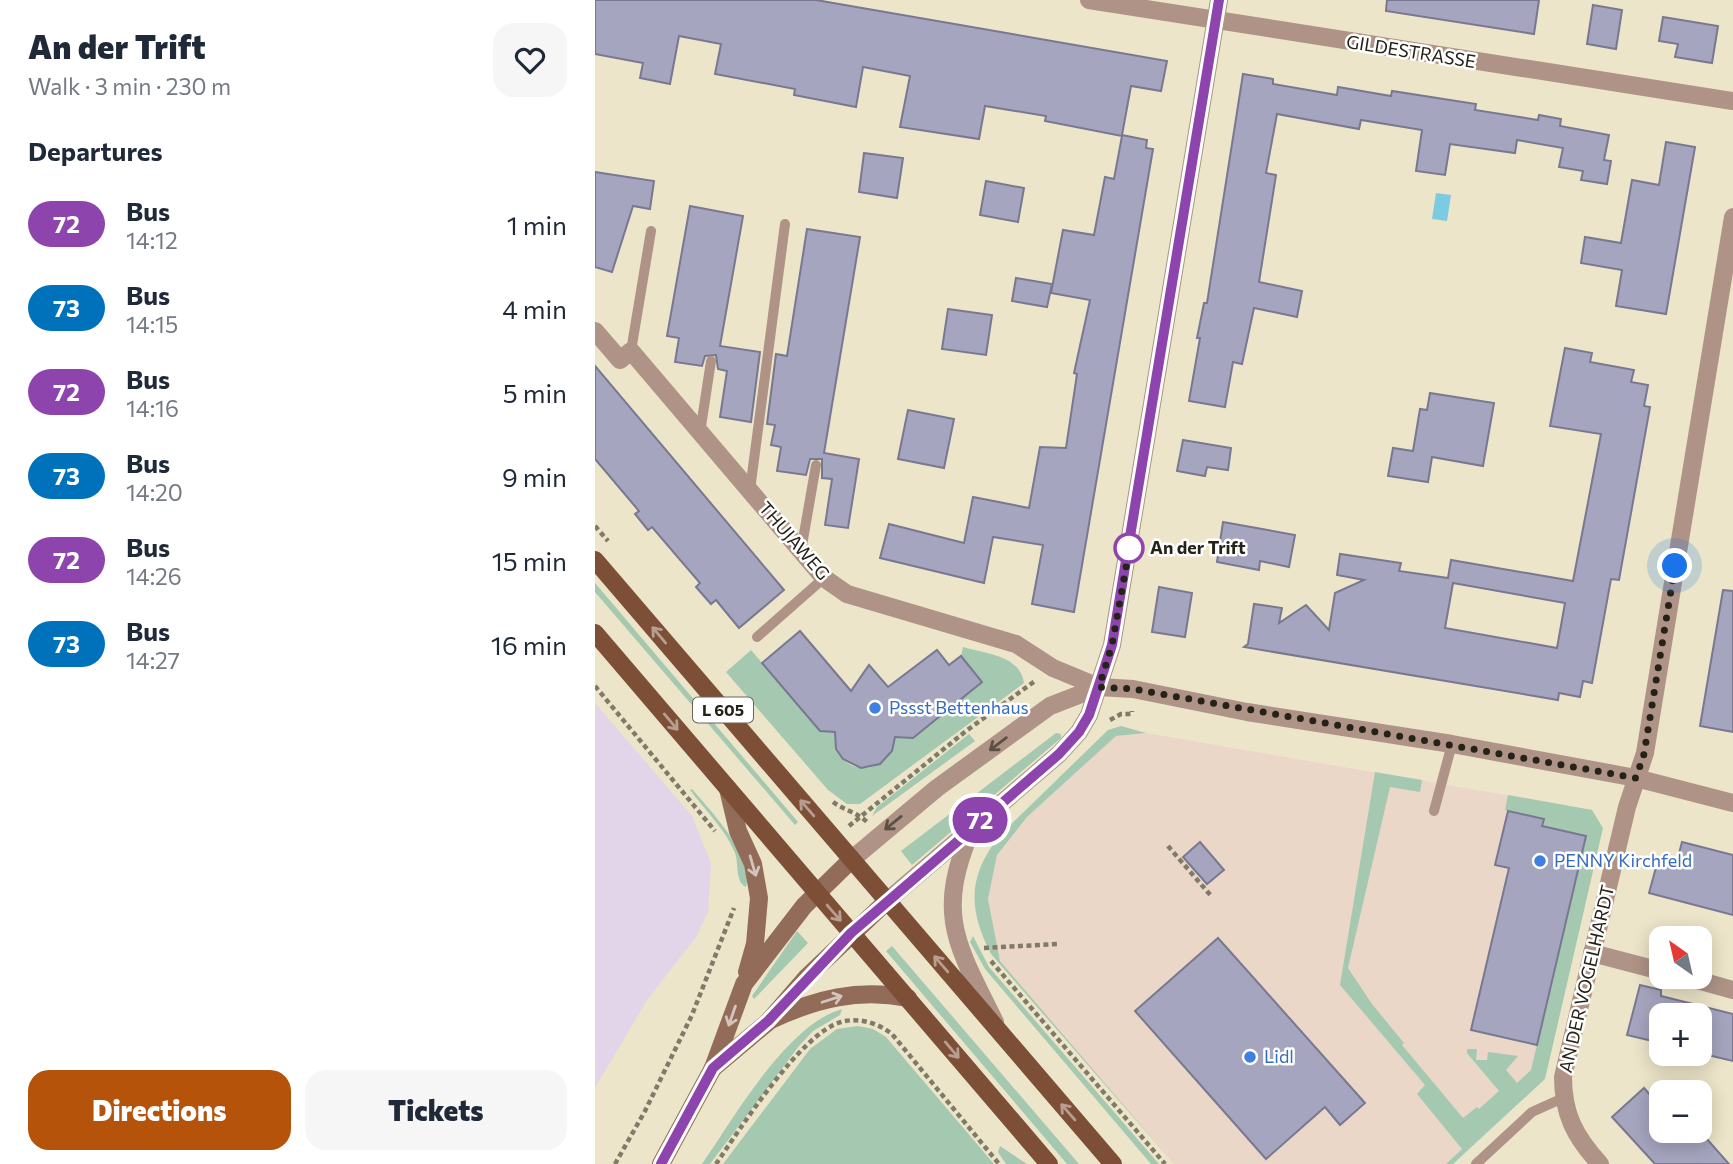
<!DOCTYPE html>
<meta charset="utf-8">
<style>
:root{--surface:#fff;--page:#f6f6f7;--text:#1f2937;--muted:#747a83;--accent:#b45309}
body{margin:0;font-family:Commissioner,sans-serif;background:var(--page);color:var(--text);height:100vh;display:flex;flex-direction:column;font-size:26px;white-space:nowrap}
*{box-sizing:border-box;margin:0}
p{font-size:23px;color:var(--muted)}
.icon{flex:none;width:38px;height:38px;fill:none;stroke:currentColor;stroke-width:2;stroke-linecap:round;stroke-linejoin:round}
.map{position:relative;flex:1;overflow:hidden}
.side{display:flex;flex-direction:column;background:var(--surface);width:595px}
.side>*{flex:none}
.badge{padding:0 14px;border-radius:23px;font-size:24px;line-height:46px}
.needle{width:46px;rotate:326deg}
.tools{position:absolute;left:1054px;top:926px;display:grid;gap:14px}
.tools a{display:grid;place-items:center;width:63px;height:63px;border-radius:14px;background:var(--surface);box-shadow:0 4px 18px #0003;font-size:35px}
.you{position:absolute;width:35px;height:35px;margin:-18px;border:5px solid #fff;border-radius:50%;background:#1a73e8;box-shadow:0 0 0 10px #1a73e833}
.map>.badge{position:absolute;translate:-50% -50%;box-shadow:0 0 0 4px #fff}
h2{padding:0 28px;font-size:26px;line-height:63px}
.round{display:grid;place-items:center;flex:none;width:74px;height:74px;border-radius:21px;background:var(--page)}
.overview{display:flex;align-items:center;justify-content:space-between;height:119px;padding:0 28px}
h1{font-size:33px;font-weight:800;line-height:52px}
.action{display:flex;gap:14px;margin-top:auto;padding:14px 28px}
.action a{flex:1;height:80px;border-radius:21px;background:var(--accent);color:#fff;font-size:28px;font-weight:800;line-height:80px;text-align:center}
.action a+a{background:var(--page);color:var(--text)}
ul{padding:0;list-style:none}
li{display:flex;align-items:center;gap:21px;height:84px;padding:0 28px}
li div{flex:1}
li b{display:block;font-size:26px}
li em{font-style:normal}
li .badge{min-width:77px;font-weight:700;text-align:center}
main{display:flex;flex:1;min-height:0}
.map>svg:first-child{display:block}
.commercial{fill:#ead7c8}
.industrial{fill:#e2d5e9}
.green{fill:#a4c9b0}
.water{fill:#7ccbe2}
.building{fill:#a5a5bf;stroke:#787891;stroke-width:2;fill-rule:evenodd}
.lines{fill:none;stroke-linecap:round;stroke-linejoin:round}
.path{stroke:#7f7b68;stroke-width:4.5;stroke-dasharray:5 3.5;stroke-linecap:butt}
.lane{stroke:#ae9386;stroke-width:10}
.street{stroke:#ae9386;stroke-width:18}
.secondary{stroke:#926c58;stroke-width:18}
.primary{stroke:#7d4f37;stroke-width:18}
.oneway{stroke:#b89e91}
.oneway2{stroke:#5c5044}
.oneway3{stroke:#d3c4bc}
.line-casing{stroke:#fff;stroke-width:16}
.line{stroke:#8e44ad;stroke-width:10}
.walk{stroke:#252318;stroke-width:7;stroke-dasharray:0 12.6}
.stop-dot{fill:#fff;stroke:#8e44ad;stroke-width:3.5}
.shop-dot{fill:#3f7fe0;stroke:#fff;stroke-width:2.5}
.labels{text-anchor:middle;stroke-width:5;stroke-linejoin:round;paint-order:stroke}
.shield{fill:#fff;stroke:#66655d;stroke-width:2}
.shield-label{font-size:16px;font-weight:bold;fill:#252318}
.street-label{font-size:18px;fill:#252318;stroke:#fff}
.stop-label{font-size:18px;font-weight:bold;fill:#252318;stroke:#fff;text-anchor:start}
.shop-label{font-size:18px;fill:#366cbe;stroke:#fff;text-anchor:start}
</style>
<main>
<section class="side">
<div class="overview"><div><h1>An der Trift</h1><p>Walk · 3 min · 230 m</p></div><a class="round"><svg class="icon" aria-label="heart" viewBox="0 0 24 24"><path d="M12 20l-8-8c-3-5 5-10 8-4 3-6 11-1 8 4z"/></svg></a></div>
<h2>Departures</h2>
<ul>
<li><span class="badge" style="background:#8e44ad;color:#fff">72</span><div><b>Bus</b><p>14:12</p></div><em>1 min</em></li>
<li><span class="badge" style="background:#0072bc;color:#fff">73</span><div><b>Bus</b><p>14:15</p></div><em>4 min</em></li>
<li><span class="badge" style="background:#8e44ad;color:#fff">72</span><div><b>Bus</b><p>14:16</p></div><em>5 min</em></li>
<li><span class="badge" style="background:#0072bc;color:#fff">73</span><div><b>Bus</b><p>14:20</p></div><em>9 min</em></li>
<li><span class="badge" style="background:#8e44ad;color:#fff">72</span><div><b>Bus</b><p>14:26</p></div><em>15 min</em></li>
<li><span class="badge" style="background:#0072bc;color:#fff">73</span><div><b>Bus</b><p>14:27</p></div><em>16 min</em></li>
</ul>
<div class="action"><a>Directions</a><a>Tickets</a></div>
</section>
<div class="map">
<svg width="1138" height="1164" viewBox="0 0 1138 1164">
<rect width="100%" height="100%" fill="#ece5c9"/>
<polygon class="commercial" points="551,733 997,810 946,1073 851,1164 579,1164 405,961 393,899 402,855 432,817 521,736"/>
<polygon class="industrial" points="0,703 97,816 116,863 113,912 101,937 52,1000 0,1088"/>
<g class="green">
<polygon points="0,583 203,822 200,825 0,592"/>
<path d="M368,647C391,654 425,655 429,683L265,804H252L233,790L131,672L156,650L225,731L241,732C236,776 292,782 300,737L318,738L387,682L366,656Z"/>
<path d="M526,726L551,733L521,736L432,817L402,855L393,899L405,961L579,1164L396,954C372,907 373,874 407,833L513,730Z"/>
<polygon points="461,733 466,734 466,738 317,865 306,851"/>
<polygon points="374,734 380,741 277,816 282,807"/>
<polygon points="780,772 827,780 825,792 795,787 753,968 777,1004 809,1043 807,1045 868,1118 882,1107 884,1109 904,1091 872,1053 872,1049 882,1049 881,1060 892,1060 893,1052 923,1056 911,1070 922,1083 936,1070 991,837 947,826 948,819 910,810 913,795 997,810 1008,828 950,1079 858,1164 851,1164 867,1149 822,1094 830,1085 745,985"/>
<path d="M97,789C114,809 162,859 151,887C140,882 144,864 140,853C131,830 110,810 95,790Z"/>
<polygon points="202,931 213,943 159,999 157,996"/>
<polygon points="378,936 394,967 564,1164 556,1164 390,969 375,942"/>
<polygon points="297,946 484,1164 472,1164 291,951"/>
<path d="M247,1009L245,1015L218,1031L204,1046L115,1164H107C139,1118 191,1025 247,1009Z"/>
<polygon points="263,1026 278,1029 291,1037 399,1164 128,1164 215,1049 242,1029"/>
<polygon points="405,1146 432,1164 411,1164 403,1152"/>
</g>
<polygon class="water" points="841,193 856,195 852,221 837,219"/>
<g class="building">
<polygon points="0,0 221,0 572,61 566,91 536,86 527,135 552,140 551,148 558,149 479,612 437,604 448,545 398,537 389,583 285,558 294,524 369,543 378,497 434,508 445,447 471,448 482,374 479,373 495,300 456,293 468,230 499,235 510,177 519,179 527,136 450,121 451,116 390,106 384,139 305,127 315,76 268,67 261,107 199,95 200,89 120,74 126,44 84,36 75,84 45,78 48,63 0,54"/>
<polygon points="792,0 944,0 939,34 791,11"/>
<polygon points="998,5 1027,10 1021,49 992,44"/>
<polygon points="1068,17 1123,26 1117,63 1080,57 1083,44 1064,41"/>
<polygon points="648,74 678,79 678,84 742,95 743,87 796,96 797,91 881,104 880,110 943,120 944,115 966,119 965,126 1014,135 1009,160 1016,161 1012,184 986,180 988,171 964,167 968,148 922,140 920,153 855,144 850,175 821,171 827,130 766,120 764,129 682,114 671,173 681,175 664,282 707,291 702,317 659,308 647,364 638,362 630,407 594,401 605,338 602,338 609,303 612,303"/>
<polygon points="1071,142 1100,147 1071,314 1021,306 1027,270 986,263 990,237 1026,243 1037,180 1064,185"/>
<polygon points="269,153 308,158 302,198 264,192"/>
<polygon points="0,172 59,181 55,209 38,206 17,272 0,267"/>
<polygon points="391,181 429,188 423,222 385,215"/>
<polygon points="95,206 148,216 125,346 165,352 156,422 125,417 132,371 123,369 121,355 110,356 107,366 80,362 84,338 72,336"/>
<polygon points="212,229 265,237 229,453 264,459 253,528 230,525 237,479 227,478 227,459 215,459 211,475 182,471 186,447 176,445 180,425 172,424 181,354 192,356"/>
<polygon points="421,278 457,284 452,307 417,301"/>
<polygon points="353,309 397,315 391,355 347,349"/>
<path d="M970,348L997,353L995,362L1039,370L1036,382L1053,385L1049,406L1055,407L1024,580L1016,579L997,683L988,681L985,697L964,693L963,700L649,647L653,644L659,604L687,608L684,623L711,605L734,630L740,593L769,580L742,575L745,554L806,563L804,571L853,578L856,560L978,581L1006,434L955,426ZM858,583L970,603L962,648L850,628Z"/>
<polygon points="0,366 189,590 144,628 121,600 116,604 101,587 105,583 57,527 53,530 40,514 44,511 0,459"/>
<polygon points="835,393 899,403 888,466 837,457 833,482 793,476 798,448 818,451 825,409 832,410"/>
<polygon points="313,410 359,419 349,468 303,459"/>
<polygon points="588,440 636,448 633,470 612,467 610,476 582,471"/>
<polygon points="628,522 700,535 694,567 665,561 664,570 622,562"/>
<polygon points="564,587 597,593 590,637 557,632"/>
<polygon points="1128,590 1138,591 1138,732 1105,726"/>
<polygon points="205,631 256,691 274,665 293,687 342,650 354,665 366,656 387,682 318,738 300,737 297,751 285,764 266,768 248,759 241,749 240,732 225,731 167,663"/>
<polygon points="913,811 949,819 947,826 991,836 942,1045 876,1030 914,868 900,865"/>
<polygon points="605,842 629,870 612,884 588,857"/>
<polygon points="1087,842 1138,855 1138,915 1054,893 1063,860 1081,865"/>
<polygon points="623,938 770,1103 745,1125 730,1107 671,1159 540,1011"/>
<polygon points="1045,985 1066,990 1066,996 1138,1014 1138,1061 1104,1053 1104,1015 1066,1015 1066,1043 1032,1035"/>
<polygon points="1065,1087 1070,1092 1066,1092 1066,1130 1104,1130 1134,1164 1060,1164 1017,1117 1049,1088 1056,1096"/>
</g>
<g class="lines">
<g class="path">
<polyline points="0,526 13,541"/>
<polyline points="0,686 120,831"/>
<polyline points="515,720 526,714 537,714 537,711"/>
<path d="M238,802C249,810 263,813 272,822"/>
<polyline points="254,826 371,731 440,681"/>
<polyline points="573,846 617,897"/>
<polyline points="389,948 462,944"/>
<polyline points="396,961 570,1164"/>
<polyline points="20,1164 50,1111 97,1015 139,908"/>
<path d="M121,1164C145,1129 206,1033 246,1022C263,1017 283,1023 297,1034L404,1164"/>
</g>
<g class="lane">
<polyline points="36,351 56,231"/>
<polyline points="105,433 116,361"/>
<polyline points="155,490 190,224"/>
<polyline points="206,551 221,465"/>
<polyline points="162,637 229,578"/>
<polyline points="839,811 857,744"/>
<polyline points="881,1164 937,1112 968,1098"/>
</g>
<g class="street">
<polyline points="494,0 1138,101"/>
<polyline points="0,331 25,360 36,351 229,578 252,594 421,644 458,668 504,687 538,689 652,712 857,744 1041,778 1138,803"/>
<path d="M376,831C340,915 362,945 400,1022"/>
<polyline points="256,860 342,788 455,706 504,687"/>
<polyline points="292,901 464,754 484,732 494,715 517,645 624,0"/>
<polyline points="997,953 1066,971"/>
<polyline points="1088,976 1138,990"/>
<path d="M1005,1164C980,1137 968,1114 968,1077L1032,807L1050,753L1138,217"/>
</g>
<g class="secondary">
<polyline points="133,789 143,831 158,864 164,898 160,944 152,972"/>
<path d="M176,1020C220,999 264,988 313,998"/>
<polyline points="118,1068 173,1022 212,977 292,901"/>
<polyline points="66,1164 118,1068 149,984 209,906 256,860"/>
</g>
<g class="primary">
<polyline points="0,560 518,1164"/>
<polyline points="0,633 454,1164"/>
</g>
</g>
<defs><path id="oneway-shaft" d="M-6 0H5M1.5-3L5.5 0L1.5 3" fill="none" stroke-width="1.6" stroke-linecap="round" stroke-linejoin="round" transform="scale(1.75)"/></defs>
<g class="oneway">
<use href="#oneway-shaft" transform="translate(64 635) rotate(-130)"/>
<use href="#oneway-shaft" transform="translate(76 722) rotate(50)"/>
<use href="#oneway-shaft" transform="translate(212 808) rotate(-131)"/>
<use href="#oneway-shaft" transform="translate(239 913) rotate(49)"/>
<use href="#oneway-shaft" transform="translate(346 964) rotate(-131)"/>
<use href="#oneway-shaft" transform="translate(357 1050) rotate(50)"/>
<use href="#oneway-shaft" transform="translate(473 1112) rotate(-131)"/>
</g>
<g class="oneway2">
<use href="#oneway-shaft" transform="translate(403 744) rotate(143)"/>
<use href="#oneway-shaft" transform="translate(298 823) rotate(141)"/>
</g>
<g class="oneway3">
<use href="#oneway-shaft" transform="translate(158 866) rotate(74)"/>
<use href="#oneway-shaft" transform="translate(237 999) rotate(-18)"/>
<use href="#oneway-shaft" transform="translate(137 1016) rotate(109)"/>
</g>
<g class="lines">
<defs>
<polyline id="line" points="66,1164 118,1068 173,1021 256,933 464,754 484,732 494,715 517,645 624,0"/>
</defs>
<use href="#line" class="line-casing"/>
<use href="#line" class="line"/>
<polyline class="walk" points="534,548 535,545 517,645 504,687 538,689 1041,778 1049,754 1080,566"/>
</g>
<circle class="stop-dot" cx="534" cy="548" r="14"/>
<g class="shop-dot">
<circle cx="280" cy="708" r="7"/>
<circle cx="945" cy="861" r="7"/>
<circle cx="655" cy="1057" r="7"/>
</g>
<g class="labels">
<rect class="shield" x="98" y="697.5" width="60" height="25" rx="5"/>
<g class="shield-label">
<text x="128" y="716">L 605</text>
</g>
<g class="street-label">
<text transform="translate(816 52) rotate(9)" y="6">GILDESTRASSE</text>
<text transform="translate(199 541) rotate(49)" y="6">THUJAWEG</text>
<text transform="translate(992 979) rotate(-77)" y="6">AN DER VOGELHARDT</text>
</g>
<g class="stop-label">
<text x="555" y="554">An der Trift</text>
</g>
<g class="shop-label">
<text x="294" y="714">Pssst Bettenhaus</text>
<text x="959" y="867">PENNY Kirchfeld</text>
<text x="669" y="1063">Lidl</text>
</g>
</g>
</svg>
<div class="tools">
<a><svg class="needle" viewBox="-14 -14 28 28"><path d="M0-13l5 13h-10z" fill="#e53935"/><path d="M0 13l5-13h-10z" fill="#747a83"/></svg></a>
<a>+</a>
<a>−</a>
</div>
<div class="you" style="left:1080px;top:566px"></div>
<b class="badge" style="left:385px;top:820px;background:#8e44ad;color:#fff">72</b>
</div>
</main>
